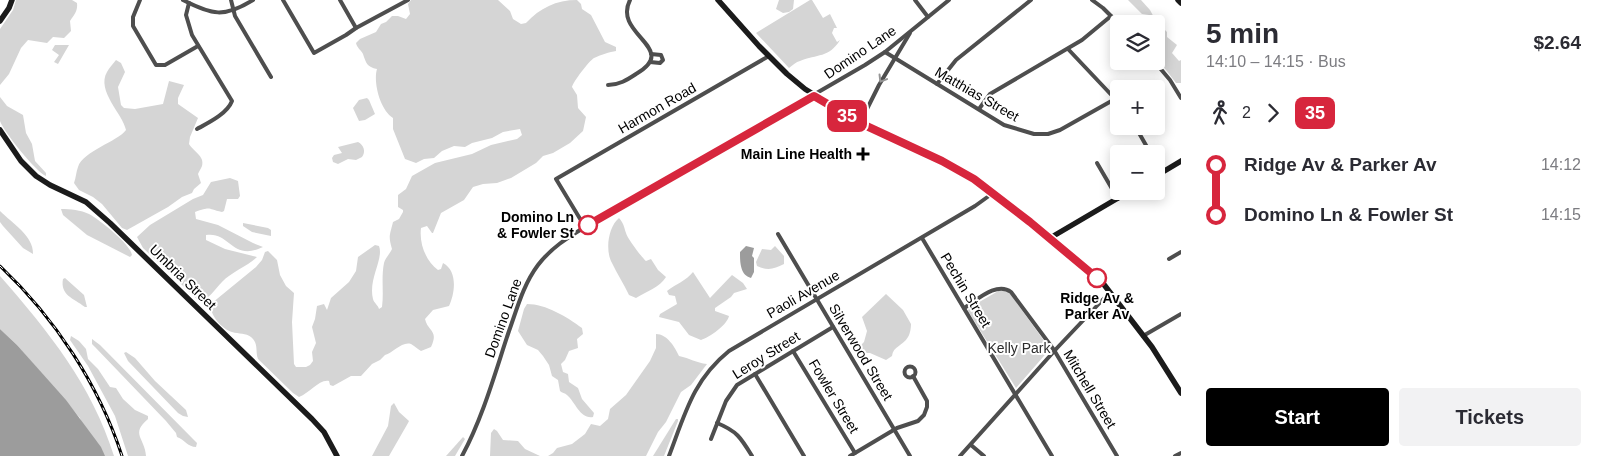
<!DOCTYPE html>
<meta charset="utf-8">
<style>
:root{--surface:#fff;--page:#f2f2f3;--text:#2b2b33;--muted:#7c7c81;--accent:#000}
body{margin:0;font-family:Arial,sans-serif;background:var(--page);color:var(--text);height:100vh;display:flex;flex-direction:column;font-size:19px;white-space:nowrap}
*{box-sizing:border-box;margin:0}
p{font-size:16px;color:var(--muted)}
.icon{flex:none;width:28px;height:28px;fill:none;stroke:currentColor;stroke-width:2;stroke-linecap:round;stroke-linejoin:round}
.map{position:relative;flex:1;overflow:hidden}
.details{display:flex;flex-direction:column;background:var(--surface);width:425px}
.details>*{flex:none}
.badge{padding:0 10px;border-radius:8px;font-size:18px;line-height:32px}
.controls{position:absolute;left:1110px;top:15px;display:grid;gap:10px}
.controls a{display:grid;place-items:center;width:55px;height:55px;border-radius:5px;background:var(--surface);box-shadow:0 2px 12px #0003;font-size:25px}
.map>.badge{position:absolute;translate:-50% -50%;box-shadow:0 0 0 2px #fff}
.legs{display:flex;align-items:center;gap:8px;height:55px;padding:0 25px;font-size:16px}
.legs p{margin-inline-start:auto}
.head{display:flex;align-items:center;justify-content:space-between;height:85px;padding:0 25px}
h1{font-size:28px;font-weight:700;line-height:38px}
.primary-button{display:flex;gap:10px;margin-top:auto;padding:10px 25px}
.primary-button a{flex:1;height:58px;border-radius:5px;background:var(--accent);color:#fff;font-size:20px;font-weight:700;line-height:58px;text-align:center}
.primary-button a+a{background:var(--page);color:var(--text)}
ul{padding:0 25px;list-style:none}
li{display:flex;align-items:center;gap:18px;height:50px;font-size:19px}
li i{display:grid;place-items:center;width:8px;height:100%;margin:0 6px;background:currentColor}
li i::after{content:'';width:12px;height:12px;margin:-6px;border:4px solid;border-radius:50%;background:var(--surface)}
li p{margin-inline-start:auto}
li:first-child i{background:linear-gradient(#0000 50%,currentColor 0)}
li:last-child i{background:linear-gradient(currentColor 50%,#0000 0)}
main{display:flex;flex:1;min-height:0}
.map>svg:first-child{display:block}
.green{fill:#d5d5d5}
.water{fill:#9c9c9c}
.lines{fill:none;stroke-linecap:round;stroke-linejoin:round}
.street{stroke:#4e4e4e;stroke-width:4}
.secondary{stroke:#1b1b1b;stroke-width:5.5}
.rail-casing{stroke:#000;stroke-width:3}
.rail{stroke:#fff;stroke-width:1;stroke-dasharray:4;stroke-linecap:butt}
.oneway{stroke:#959595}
.line-1-casing{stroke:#fff;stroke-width:11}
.line-1{stroke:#d7263d;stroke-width:8}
.poi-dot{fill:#000;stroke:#fff;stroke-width:2}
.stop-1-dot{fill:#fff;stroke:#d7263d;stroke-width:2.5}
.labels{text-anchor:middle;stroke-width:4;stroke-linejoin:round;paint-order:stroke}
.street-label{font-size:14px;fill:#000;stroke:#fff}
.poi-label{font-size:14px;font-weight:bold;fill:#000;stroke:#fff;text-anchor:end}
.stop-label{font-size:14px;font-weight:bold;fill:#000;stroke:#fff;text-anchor:end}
.park-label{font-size:14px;fill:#2c2c2c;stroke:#fff}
</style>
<main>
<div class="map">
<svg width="1181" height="456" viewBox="0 0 1181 456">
<rect width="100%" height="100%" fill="#fff"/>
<g class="green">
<path d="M16,0H72L77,3C78,11 74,15 70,21L71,31L64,38L53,37L47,43L28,40L21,48L9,74L0,85V29L13,10Z"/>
<path d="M411,0H498L510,11L513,19L521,24L526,23C540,8 556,0 577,0L581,4L582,9L591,15L605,42L616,47V51C610,52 600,55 594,58C589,61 573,82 572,87L577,95L578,108L586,117L583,131L570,143L553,153L543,156L536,163L511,178L497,183L483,184L473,187L464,200L441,213L433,233H432L427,226L421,228C419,244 426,261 438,270L441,269L443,263C458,271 455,293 449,306L433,310L425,319C428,332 439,330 431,347L421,351C417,349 415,346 411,344C402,341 393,353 385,355L380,360L372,364L361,376H351L333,386L330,385L329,381C319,379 310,393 299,397L293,393L258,359C255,351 259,344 251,337C246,333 239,334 232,332C223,330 207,313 212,303L256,267L262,260L265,252L268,251L277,260L280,275L286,286L294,293L292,322L294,364L296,367H306L310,365L313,361L312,352L316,343L312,327L315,319L317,306L324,304L327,310L331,298L349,282L356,271L358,257L375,245L379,246C384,259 368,279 373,299C374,303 378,305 379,309L382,307C384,292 381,278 384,263C385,258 390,254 392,249C388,236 390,235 393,222L399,219L403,212V210L398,207V195L406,189L412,176L435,163L472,154L491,145L517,139L522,135L520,129L503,132L492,138L472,143L465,147L454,146L442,151L434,158L424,159L416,163L405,159L393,129V118C380,110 373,82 377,69C367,67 366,63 363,54C361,50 357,48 356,43L360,39L376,32L381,24L386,22L392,16H398L406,19L410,14L408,4Z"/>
<polygon points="779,0 794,0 793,9 789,12 783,13 776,9"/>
<path d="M810,0H812L823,18L830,14L837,28H834L832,33L837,42L840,40C829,58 817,54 800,61C796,62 793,65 789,68L756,33Z"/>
<polygon points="1128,0 1141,0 1150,10 1156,21 1167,32 1167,37 1177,45 1172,53 1179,61 1181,60 1181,83 1176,83 1156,57 1156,24 1152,24 1149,15 1142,14"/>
<polygon points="55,45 69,45 58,64 54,62 59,55 52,50"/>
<path d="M116,60L121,63L125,72L118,87L121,105L124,108L135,109L163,104L169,81L184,85L178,98V104L198,118L190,137L189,144C193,151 205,156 202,166C201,169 199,171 198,174L201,183L194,189L192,193L182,197L168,207L127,230L122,228L102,204L93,197L79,190L74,183C76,178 76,172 78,167C83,151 117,142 126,130C123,114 96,91 107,72C109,68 113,64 116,60Z"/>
<path d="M0,97L7,106L23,115L26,133L32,144L35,161L46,173V176C35,171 4,132 0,121C0,114 0,104 0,97Z"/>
<polygon points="367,98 369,100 375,114 365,120 359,121 353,108 359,100"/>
<path d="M358,142C364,145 366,152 362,157L356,160L348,159L338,164L333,162L332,158L334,155L342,153L338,147Z"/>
<path d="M230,178L238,181L240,196L238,199H227L224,211L222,212C207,209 212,206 195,212L196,219L218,225L253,243L263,247C232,262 230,231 206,235V240L225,249L257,257C248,266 231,272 222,282C215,289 209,300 199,301L143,248L137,237L150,225L193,199L203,195L211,182Z"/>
<path d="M61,209C70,209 81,210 89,214C100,220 130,244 132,255L130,257L87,235L63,215Z"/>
<path d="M0,211C12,223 34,236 33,254L23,248L3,226L0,222Z"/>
<path d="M619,218C624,224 624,227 626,233C627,238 643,259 646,261L651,259L658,270L666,277C660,287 646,292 636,298L629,295C624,284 617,274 612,263C605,251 608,227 619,218Z"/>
<polygon points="243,223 268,228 271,230 271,236 252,232 243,226"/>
<path d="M775,246L784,256V264C774,269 768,271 757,266L756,262L762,249L771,250Z"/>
<path d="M693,272L710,298L732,275L743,283L747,289L734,293L731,297L715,308V311L729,316C727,325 710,337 701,340L689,335L679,322L659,317L660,314L677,304L675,296L669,295L667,291C676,284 686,281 693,272Z"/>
<path d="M0,276C48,331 92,385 114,456H88L80,418L17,345L0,329Z"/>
<path d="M65,278L84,295L87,307H85C73,298 60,295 63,279Z"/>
<polygon points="1000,290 1007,291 1011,295 1050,349 1016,388 968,311 969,308"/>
<path d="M886,294L903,310L911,324C911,328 910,334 908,337C903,346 893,346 892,356L886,360L870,353H857L855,351L864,342L867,331L862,317Z"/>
<path d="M527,304C546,304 567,317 582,328L583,334L577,339L578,348L569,351L565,360L561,364L563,372L568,374L569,382L578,388L582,399L594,413L593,417C580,419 576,403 567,395C565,393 562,393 560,391L558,380L552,376L549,365L543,356L538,350L527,345L518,331L524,309Z"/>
<path d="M656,334C667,334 675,347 679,356C690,358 696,363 707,364L691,385L681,392L666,422L658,432L646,456H548L553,453L557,448L572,444L585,434L591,424L600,426L608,419L610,409L626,395L650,361L656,348Z"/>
<path d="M71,336L79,341L86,349L88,359L98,369L110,387L116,388L123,399L135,410L148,416V419C130,434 145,438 146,456H128L115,416L88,366L70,340Z"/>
<path d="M92,339L100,345L193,439L197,443L196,447C188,447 185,440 177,437L176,433L166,421L95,347L92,344Z"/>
<polygon points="126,352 135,358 155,381 186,410 188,417 183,416 178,413 128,361 124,353"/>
<polygon points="394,403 399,412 409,421 408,423 389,456 372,456 388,426 391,406"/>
<polygon points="676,419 678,419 678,421 664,456 653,456"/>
<polygon points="494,429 497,431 503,440 518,441 525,449 540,456 490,456 491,433"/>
<polygon points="463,437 465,439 455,456 446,456"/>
</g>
<g class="water">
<path d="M746,246L754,248L752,256L754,258V272L751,278C740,275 740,262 740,252Z"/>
<polygon points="0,329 17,345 66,400 101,447 105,456 0,456"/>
</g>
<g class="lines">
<g class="street">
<polyline points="140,0 133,17 133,26 156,65 165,65 198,46"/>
<path d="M183,0C212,15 224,18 253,0"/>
<polyline points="231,0 235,16 271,77"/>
<polyline points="283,0 314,53 346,35 356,28 408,0"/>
<polyline points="340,0 356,28"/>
<polyline points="915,0 928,17"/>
<polyline points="1092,0 1103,8 1119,24"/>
<path d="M189,3L186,15L192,35L232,101C227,114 208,123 197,129"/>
<polyline points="1068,49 1119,103"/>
<polyline points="885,52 1004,125 1034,134 1048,134 1060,130 1115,99"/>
<polyline points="1154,61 1170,80 1181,98"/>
<polyline points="650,62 660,63 663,60 661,55 651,54"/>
<polyline points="937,84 956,60 1031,0"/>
<path d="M608,85C619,85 627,80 636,74C681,48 612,35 630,0"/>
<polyline points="979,109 990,94 1082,40 1111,16"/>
<polyline points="860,123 879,85 910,33"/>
<polyline points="1135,126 1151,154"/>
<polyline points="1097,163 1118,199"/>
<polyline points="1156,163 1162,172"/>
<polyline points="585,227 556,179 769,56"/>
<polyline points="778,234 910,456"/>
<polyline points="922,238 1052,456"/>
<polyline points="1169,259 1181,252"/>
<path d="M964,308C977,300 997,281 1011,292L1054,350L1117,456"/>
<polyline points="1143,336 1181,314"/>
<polyline points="793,351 855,453"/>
<circle cx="910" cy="372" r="5.5"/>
<polyline points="755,374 804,456"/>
<path d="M717,423C737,431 741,438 752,456"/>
<polyline points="711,439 726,401 737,385 833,327"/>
<polyline points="971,445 984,456"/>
<path d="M462,456C483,417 495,373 509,331C517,309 523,285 538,265C551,248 567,238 585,227L865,65L885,52L949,0"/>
<path d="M669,456C685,414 693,380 729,351L975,206L993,193"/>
<polyline points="850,456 897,428 918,421 924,415 927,407 927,401 913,376"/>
<polyline points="960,456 1057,348 1110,292"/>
<polyline points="1175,456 1181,453"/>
</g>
<g class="secondary">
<polyline points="718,0 759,46 787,74 805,89 860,123 948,165 974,179 1050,238 1102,282 1152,347 1181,393"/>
<polyline points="1178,0 1181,3"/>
<polyline points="0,21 9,8 12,0"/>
<polyline points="0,130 21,161 36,176 50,185 86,202 110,223 312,419 324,432 337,456"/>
<polyline points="1156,176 1181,161"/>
<polyline points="1050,238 1130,191"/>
</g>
<defs>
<path id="rail" d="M0,266C55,318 99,385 122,456"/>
</defs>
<use href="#rail" class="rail-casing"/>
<use href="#rail" class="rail"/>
</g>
<defs><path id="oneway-chevron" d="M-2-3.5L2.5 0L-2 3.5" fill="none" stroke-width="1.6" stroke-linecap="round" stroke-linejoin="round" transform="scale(1.25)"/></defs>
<use class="oneway" href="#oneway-chevron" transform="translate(882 79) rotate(121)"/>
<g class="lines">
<defs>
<polyline id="line-1" points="588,225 814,96 860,123 942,161 974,179 1030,222 1097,278"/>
</defs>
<use href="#line-1" class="line-1-casing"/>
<use href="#line-1" class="line-1"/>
</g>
<path class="poi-dot" d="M860.5 146.5h5v5h5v5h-5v5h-5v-5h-5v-5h5z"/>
<g class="stop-1-dot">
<circle cx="588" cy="225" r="9"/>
<circle cx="1097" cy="278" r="9"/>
</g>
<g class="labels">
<g class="street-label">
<text transform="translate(860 52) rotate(-34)" y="5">Domino Lane</text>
<text transform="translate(977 94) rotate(30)" y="5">Matthias Street</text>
<text transform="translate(657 108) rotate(-30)" y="5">Harmon Road</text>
<text transform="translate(183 277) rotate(44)" y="5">Umbria Street</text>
<text transform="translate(966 290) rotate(59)" y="5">Pechin Street</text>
<text transform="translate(803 294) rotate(-30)" y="5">Paoli Avenue</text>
<text transform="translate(503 318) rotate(-70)" y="5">Domino Lane</text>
<text transform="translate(861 352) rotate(59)" y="5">Silverwood Street</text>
<text transform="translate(766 355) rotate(-32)" y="5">Leroy Street</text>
<text transform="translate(1090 389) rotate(59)" y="5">Mitchell Street</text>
<text transform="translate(834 396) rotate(59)" y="5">Fowler Street</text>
</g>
<g class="poi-label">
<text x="852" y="159">Main Line Health</text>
</g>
<g class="stop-label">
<text x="574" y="222">Domino Ln<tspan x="574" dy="16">&amp; Fowler St</tspan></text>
<text x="1097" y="303" text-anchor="middle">Ridge Av &amp;<tspan x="1097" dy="16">Parker Av</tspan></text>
</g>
<g class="park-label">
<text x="1019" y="353">Kelly Park</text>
</g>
</g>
</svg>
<div class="controls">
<a><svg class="icon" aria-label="layers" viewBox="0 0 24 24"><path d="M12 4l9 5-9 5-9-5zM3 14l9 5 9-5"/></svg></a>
<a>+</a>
<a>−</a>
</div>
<b class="badge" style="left:847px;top:116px;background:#d7263d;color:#fff">35</b>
</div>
<section class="details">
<div class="head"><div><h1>5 min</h1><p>14:10 – 14:15 · Bus</p></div><b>$2.64</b></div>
<div class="legs"><svg class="icon" aria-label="walk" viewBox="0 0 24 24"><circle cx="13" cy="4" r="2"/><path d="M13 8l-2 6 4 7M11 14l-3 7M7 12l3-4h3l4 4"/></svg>2<svg class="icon" aria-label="forward" viewBox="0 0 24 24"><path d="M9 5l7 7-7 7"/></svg><b class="badge" style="background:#d7263d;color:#fff">35</b></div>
<ul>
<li><i style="color:#d7263d"></i><b>Ridge Av &amp; Parker Av</b><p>14:12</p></li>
<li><i style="color:#d7263d"></i><b>Domino Ln &amp; Fowler St</b><p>14:15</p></li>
</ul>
<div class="primary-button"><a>Start</a><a>Tickets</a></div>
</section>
</main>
